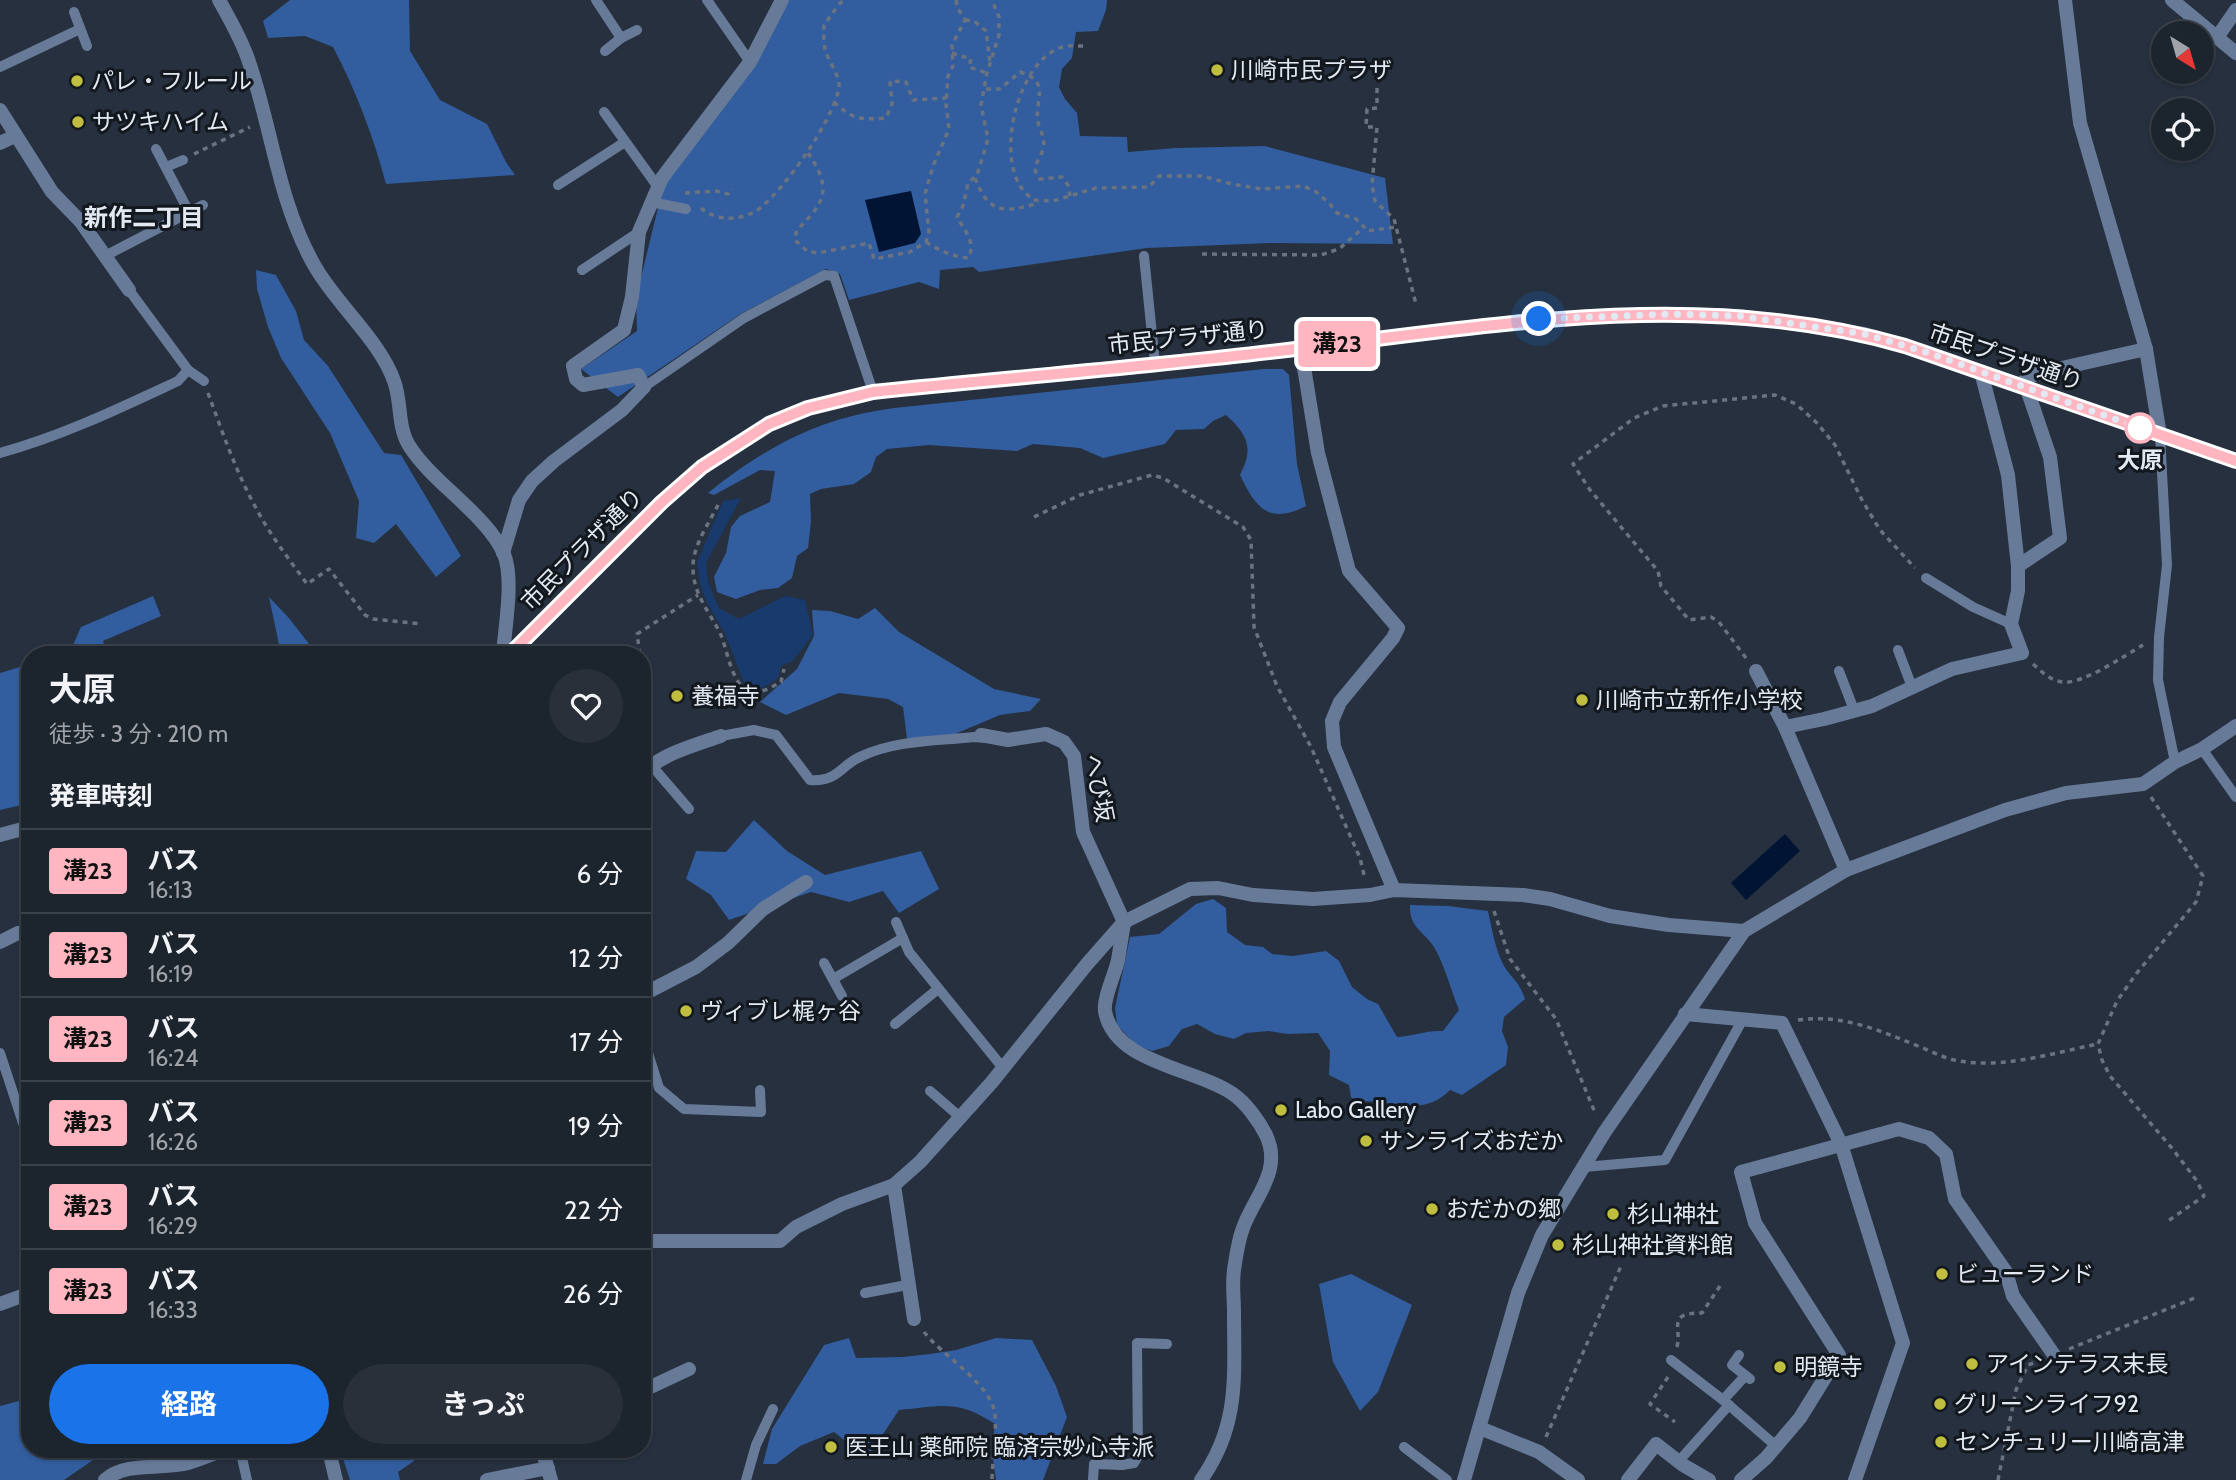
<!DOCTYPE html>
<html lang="ja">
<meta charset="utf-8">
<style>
:root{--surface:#1c242e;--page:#29303a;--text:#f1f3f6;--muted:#a0a4aa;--line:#3a414a;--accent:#1a73e8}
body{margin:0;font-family:Cabin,"Noto Sans JP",sans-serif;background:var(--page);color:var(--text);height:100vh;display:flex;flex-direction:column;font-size:26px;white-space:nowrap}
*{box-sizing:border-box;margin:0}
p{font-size:23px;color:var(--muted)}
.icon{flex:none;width:38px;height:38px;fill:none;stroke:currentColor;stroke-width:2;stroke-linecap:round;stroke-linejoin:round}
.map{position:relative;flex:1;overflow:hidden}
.drawer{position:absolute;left:21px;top:646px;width:630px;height:812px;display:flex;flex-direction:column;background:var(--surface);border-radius:28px;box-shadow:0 2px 5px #0004,0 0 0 2px var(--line)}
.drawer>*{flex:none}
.badge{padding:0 14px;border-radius:5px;font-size:24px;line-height:46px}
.needle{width:46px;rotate:143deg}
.controls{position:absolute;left:2151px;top:21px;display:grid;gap:14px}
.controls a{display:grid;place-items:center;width:63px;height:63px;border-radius:50%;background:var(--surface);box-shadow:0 2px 5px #0004,0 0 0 2px var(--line);font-size:35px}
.you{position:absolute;width:35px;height:35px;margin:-18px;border:5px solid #fff;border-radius:50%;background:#1a73e8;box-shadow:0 0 0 10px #1a73e833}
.map>.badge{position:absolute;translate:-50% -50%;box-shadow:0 0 0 4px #fff}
h2{padding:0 28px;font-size:26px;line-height:63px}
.round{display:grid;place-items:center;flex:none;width:74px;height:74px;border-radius:37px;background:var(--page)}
.overview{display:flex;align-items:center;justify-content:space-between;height:119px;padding:0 28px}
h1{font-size:33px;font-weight:700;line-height:52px}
.button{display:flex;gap:14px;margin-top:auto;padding:14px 28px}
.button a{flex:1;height:80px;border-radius:42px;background:var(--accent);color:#fff;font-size:28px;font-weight:700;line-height:80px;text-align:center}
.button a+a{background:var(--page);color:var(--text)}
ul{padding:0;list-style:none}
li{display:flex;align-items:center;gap:21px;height:84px;padding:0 28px;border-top:2px solid var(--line)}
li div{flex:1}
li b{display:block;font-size:26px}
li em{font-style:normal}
li .badge{min-width:77px;font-weight:700;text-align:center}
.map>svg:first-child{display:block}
.green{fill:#183a6c}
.forest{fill:#325d9e}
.water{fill:#011434}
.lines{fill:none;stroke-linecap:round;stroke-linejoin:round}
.path{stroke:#6b7380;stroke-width:3.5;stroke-dasharray:5 5;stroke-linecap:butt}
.service{stroke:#677b99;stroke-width:10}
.minor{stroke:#677b99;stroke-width:14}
.tertiary{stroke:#677b99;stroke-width:14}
.line-casing{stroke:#fff;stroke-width:16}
.line{stroke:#ffb6c1;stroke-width:10}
.walk{stroke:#e3e9f3;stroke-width:7;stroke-dasharray:0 12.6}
.poi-dot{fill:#c0be40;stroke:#13181e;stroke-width:2.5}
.stop-dot{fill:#fff;stroke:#ffb6c1;stroke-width:3.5}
.labels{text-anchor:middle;stroke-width:6;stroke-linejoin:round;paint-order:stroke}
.poi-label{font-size:23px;fill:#e3e9f3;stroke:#13181e;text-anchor:start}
.street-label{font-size:23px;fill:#e3e9f3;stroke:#13181e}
.stop-label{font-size:23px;font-weight:bold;fill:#e3e9f3;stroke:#13181e}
.neighbourhood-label{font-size:24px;font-weight:bold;fill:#e3e9f3;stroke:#13181e}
</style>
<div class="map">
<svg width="2236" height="1480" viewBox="0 0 2236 1480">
<rect width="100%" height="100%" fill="#26303e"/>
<polygon class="green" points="741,498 706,563 708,582 719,608 739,619 785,596 805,600 813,635 793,661 781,666 778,678 763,688 744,683 725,634 707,603 700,584 697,562 723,501"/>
<g class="forest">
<path d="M290,0H409L410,51L440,100L487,124L506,162L515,175L386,184C373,135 356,91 333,47L305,36L268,38L263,21Z"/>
<polygon points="786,0 1107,0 1106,10 1098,31 1076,32 1072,58 1062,69 1059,87 1065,99 1077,113 1080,136 1127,137 1128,152 1176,148 1264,146 1385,178 1393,244 1270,243 1147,248 979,272 973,267 940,270 939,289 919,282 849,300 840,274 826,269 742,313 618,397 581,369 637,331 636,298 665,179"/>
<polygon points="256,270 276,275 296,311 304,340 328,366 384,453 401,455 461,556 436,577 396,524 374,543 356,538 359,501 330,433 281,358 268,327 257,289"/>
<path d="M1264,369H1283L1289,375L1297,464L1306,506C1268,525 1256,508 1240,475C1254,448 1248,435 1226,415L1213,421L1204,429L1176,430L1165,444L1103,458L1080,448L1033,444L1017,451L929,445L887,449L876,457L871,472L854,484L821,489L810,494L811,521L808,548L797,556L792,578L778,588L760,590L736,599L717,592L714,577L726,553L731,527L740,516L770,502L775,471L760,470L714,495L708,493C767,446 819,418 894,408Z"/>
<polygon points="153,596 161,616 103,641 107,654 62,654 70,652 81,627"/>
<polygon points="269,597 288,617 317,654 281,654"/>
<polygon points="875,608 899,632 994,689 1041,699 1030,711 1000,715 955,734 907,739 903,707 888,699 839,693 786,715 760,702 797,669 814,636 812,610 830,611 858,619"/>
<polygon points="30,664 30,803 0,810 0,673"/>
<polygon points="754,820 787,851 825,875 921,851 939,889 899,913 883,891 849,902 811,892 729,920 711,895 686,879 696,851 726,852"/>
<path d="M1213,899L1226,908L1227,932L1245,945L1263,947L1272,954L1293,956L1326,951L1339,961L1352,987L1367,999L1378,1004L1397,1037C1414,1036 1426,1030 1443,1031L1459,1010C1451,990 1445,966 1434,947C1424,931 1409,928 1410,905L1448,906L1488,911C1492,929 1495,949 1504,966C1513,980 1519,981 1525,999L1504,1017L1502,1031L1508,1047L1506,1065L1462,1095L1450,1090C1420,1120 1391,1097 1357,1102L1351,1097L1349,1085L1329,1075L1330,1051L1318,1033L1288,1034L1269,1031L1246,1033L1234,1039L1215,1034L1197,1024L1182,1029L1169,1046L1152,1051L1136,1045L1117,1025L1115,1008L1130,937L1159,934L1196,904Z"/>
<polygon points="1351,1274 1412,1305 1378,1392 1360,1411 1333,1362 1319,1284"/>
<path d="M849,1338L856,1358L902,1357L930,1354L956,1350L996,1338L1032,1340L1056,1386L1067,1417L1043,1480H996L992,1451L995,1424C957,1399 942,1406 899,1410L867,1458L834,1432L800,1446L776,1464H763L772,1429L824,1345Z"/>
<polygon points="30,1398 30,1449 109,1449 64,1480 0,1480 0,1406"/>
<polygon points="340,1449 413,1449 414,1461 398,1472 400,1480 350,1480"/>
</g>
<g class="water">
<polygon points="911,191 921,234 915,243 879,252 865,200"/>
<polygon points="1785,834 1800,851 1746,900 1731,883"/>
</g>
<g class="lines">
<g class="path">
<polyline points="956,0 957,7 965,20"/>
<polyline points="965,20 974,21 986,31 990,63"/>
<path d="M1083,46C1076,46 1068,45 1062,47C1019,61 998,147 1019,184C1022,190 1028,195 1033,200L1053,201L1096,188L1149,187L1159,176H1202L1232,184L1262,189L1303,186L1315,191L1330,204L1337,213L1356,219L1368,231L1395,227"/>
<polyline points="952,53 971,59 969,67 987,73"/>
<polyline points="1377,88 1377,108 1367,109 1366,127 1377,127 1372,185 1375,201 1394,219 1416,304"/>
<path d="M986,89H1000L1020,72C1052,82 1034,99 1038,122C1040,132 1046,137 1043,149C1040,161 1029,167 1040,179L1062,177L1068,185L1070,196"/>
<path d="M834,102C853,120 861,120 886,118L892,104L890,81L906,82L913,100L946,98"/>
<path d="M808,153C823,175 831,193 811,215C805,222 800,226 796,233L795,240L807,251L818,253L869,243L874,259L910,252L926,242L929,232L925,194L933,166L949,129L946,104L948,76L953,66L952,45L965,20"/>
<polyline points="194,154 250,127"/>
<path d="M975,178C989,216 1006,212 1039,203"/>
<polyline points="685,193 716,191 728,194 733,189"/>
<path d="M701,208C715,221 739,221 756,211C782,194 835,118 839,87C840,76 829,62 826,52C823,44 824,34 824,25L840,3L846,0"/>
<path d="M926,242C938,250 954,257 968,258C977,243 964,230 957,217L963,206L968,183L977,175L988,139L981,105L987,73L999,35V17L992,0"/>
<polyline points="1202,254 1321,255 1339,249 1364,227"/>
<path d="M208,393C222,431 236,472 256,508C270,535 289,559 307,584L329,569L365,615L373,619L422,624"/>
<path d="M718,505C709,523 694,544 693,565C692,594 710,612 721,635C727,649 732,687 750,691C761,694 772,687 781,682L784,669"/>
<polyline points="1034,517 1080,495 1152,475 1163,478 1243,527 1251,540 1254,627 1277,686 1311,747 1360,858 1365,879"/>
<polyline points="640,654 637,634 698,595"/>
<polyline points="1746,658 1719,622 1711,617 1689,620 1661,586 1658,571 1590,490 1573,464 1634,418 1663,406 1775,395 1796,404 1817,423 1835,445 1862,500 1880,530 1915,568"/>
<path d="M2033,664C2042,672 2050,680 2062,682C2082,685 2124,656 2143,645"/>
<polyline points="2151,797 2203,876 2196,902 2136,974 2117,1001 2098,1044 2102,1060 2110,1076 2171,1147 2197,1181 2204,1196 2168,1221"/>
<polyline points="1494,911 1510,959 1556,1019 1596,1115"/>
<polyline points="22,948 30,976"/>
<path d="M1798,1020C1843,1014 1878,1030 1918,1046C1930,1051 1942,1057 1954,1060C2001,1070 2052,1053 2098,1044"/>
<path d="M924,1332C942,1355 985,1380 994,1409C998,1422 992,1464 992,1480"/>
<path d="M1677,1347C1682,1327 1666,1313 1702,1313L1720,1286"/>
<polyline points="2069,1349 2197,1297"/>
<polyline points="1668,1377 1650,1404 1675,1422"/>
<polyline points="1546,1437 1621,1266"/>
<polyline points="105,1449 107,1460"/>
<polyline points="1998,1480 2016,1390 2028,1365 2039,1361"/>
</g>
<g class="service">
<polyline points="596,0 621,38 637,30"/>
<polyline points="707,0 750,62"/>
<polyline points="74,12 87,46"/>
<polyline points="605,51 621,38"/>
<polyline points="0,67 80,29"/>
<polyline points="604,112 658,187"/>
<polyline points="156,149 189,212"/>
<polyline points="166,167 183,160"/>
<polyline points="558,185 625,142"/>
<polyline points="651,202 686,209"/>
<polyline points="105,256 203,205"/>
<polyline points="1144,256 1155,364"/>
<polyline points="582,270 639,232"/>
<polyline points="129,290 188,370 204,381"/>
<polyline points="644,387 744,318 825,275 834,276 873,392"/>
<polyline points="2160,435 2167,565 2159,637 2158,680 2175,762"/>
<path d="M0,453C62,436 120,408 178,381L188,370"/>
<polyline points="1926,578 1973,607 2011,624"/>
<polyline points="1898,650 1912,687"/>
<polyline points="1839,671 1854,710"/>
<path d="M721,736L754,730L776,735L810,780C839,782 840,765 862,756C896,740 937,741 974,737L986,738"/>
<polyline points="2202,749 2236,797"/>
<polyline points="652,766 689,809"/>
<polyline points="896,922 909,952 1003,1068"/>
<polyline points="824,963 842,996"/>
<polyline points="833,979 903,938"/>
<polyline points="895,1024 938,989"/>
<polyline points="642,1034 659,1088 684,1109 761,1112 760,1090"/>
<polyline points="0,1053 23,1123"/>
<polyline points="930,1091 960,1117"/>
<polyline points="1584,1167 1665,1160 1743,1019"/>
<polyline points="865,1293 907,1285"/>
<polyline points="1739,1355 1732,1365 1750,1379"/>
<polyline points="1671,1360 1723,1400"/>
<polyline points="1745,1376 1723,1400 1776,1446"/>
<polyline points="1404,1447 1447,1480"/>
<polyline points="240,1449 247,1480"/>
<polyline points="1678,1462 1729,1405"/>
<polyline points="746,1480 756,1445 773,1409"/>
<polyline points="1093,1480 1094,1464 1122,1465 1134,1463 1138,1456 1137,1343 1167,1344"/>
</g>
<g class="minor">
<polyline points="2172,0 2236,53"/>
<polyline points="2218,36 2236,10"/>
<polyline points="0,110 52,192 81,222 129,290"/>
<polyline points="0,143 15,136"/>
<polyline points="1301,349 1318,453 1349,571 1398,628 1393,638 1340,702 1332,721 1334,747 1394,890"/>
<polyline points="2146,349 2160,435"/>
<polyline points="503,553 519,500 532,481 554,461 622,410 644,387 638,375 583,385 576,379 573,366 624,330 632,297 639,232 662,178 750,62 782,0"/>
<polyline points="2018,566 2060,538 2050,457 2027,389"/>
<polyline points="1756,671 1785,727 1846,870"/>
<polyline points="1785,727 1824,719 1872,706 1952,669 2022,653 2011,624 2018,591 2018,566 2008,475 1981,372"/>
<polyline points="981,735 1008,740 1046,734 1064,742 1074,756 1083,832 1124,922"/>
<path d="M642,774C661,754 695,745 721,736"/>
<path d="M1124,923C1122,936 1120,948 1118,960C1115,974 1103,999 1105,1011C1114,1064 1196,1068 1233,1094C1246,1103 1259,1121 1266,1135C1283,1171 1254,1197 1243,1228C1238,1241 1236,1257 1234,1270C1232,1284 1234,1299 1234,1312C1234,1376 1240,1425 1201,1480"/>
<polyline points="0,942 18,933 30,932"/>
<polyline points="642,995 696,967 728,943 763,909 806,882"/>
<polyline points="1685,1014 1782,1023 1841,1144 1903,1343 1855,1480"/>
<polyline points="894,1185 914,1319"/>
<polyline points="642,1241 780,1241 796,1227 842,1204 894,1185 920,1162 992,1082 1087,964 1124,922 1190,889 1218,888 1253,895 1313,899 1370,895 1394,890 1523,895 1550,899 1610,916 1669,925 1744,931"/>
<polyline points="0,1304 30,1293"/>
<polyline points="642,1391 689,1369"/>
<polyline points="1480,1428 1539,1452 1578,1480"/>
<polyline points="330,1449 331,1459 336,1480"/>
<polyline points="542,1449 551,1480"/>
<path d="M105,1480C126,1461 163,1470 188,1463C201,1459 213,1454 225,1449"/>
<polyline points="487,1480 548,1468"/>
<polyline points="1464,1480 1518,1293 1542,1235 1604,1133 1744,931 1846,870 2005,810 2066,793 2143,784 2175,762 2202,749 2236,726"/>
<polyline points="1628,1480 1656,1444 1683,1465 1709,1480"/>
<polyline points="1741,1480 1766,1458 1800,1418 1839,1355 1755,1223 1741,1172 1899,1129 1929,1138 1946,1154 1955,1199 2006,1272 2013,1296 2054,1355"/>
</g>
<g class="tertiary">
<path d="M219,0C230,20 242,40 249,62C272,129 278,200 313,263C333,301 380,340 394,381C402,402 397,428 410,447C433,483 488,516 504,554C514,579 505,627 503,654"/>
<polyline points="2019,385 2035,374 2146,349 2080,123 2065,0"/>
<polyline points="510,654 662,502 702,467 769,424 808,408 873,392 1301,349 1539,319 1673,314 1740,316 1864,334 1926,352 2236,461"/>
<polyline points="0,835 30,827"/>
</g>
</g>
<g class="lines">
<defs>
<path id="line" d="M510,654L662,502L702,467L769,424L808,408L873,392C1016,377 1160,366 1303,348C1507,324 1703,288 1905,346L2236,461"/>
</defs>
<use href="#line" class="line-casing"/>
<use href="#line" class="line"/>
<polyline class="walk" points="1539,319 1673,314 1740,316 1864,334 1926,352 2140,428"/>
</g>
<g class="poi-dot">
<circle cx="1217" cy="70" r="7"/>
<circle cx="77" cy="81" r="7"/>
<circle cx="78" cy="122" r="7"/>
<circle cx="677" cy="696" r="7"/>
<circle cx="1582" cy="700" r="7"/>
<circle cx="686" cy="1011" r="7"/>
<circle cx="1281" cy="1110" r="7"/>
<circle cx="1366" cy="1141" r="7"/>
<circle cx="1432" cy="1209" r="7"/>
<circle cx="1613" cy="1214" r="7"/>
<circle cx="1558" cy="1245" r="7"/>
<circle cx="1942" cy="1274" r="7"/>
<circle cx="1972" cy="1364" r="7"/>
<circle cx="1780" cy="1367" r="7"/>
<circle cx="1940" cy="1404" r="7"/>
<circle cx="1941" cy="1442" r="7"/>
<circle cx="831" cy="1447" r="7"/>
</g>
<circle class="stop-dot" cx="2140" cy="428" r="14"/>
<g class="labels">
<g class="poi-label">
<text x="1231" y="78">川崎市民プラザ</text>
<text x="91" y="89">パレ・フルール</text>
<text x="92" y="130">サツキハイム</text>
<text x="691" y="704">養福寺</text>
<text x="1596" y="708">川崎市立新作小学校</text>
<text x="700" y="1019">ヴィブレ梶ヶ谷</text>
<text x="1295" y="1118">Labo Gallery</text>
<text x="1380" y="1149">サンライズおだか</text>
<text x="1446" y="1217">おだかの郷</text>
<text x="1627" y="1222">杉山神社</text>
<text x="1572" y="1253">杉山神社資料館</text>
<text x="1956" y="1282">ビューランド</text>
<text x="1986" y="1372">アインテラス末長</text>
<text x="1794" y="1375">明鏡寺</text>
<text x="1954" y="1412">グリーンライフ92</text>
<text x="1955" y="1450">センチュリー川崎高津</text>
<text x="845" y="1455">医王山 薬師院 臨済宗妙心寺派</text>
</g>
<g class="street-label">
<text transform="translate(1188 337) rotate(-6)" y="8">市民プラザ通り</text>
<text transform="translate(2006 357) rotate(19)" y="8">市民プラザ通り</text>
<text transform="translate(582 549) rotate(-45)" y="8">市民プラザ通り</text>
<text transform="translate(1099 788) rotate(79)" y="8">へび坂</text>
</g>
<g class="stop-label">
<text x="2140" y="468">大原</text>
</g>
<g class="neighbourhood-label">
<text x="144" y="226">新作二丁目</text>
</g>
</g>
</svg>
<div class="controls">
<a><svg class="needle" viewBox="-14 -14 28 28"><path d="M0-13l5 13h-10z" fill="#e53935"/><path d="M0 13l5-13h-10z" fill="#a0a4aa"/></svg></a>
<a><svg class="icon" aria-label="locate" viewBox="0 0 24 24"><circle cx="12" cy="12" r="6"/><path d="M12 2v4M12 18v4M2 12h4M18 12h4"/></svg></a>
</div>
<div class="you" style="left:1539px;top:319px"></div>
<b class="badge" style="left:1337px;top:344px;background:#ffb6c1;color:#111">溝23</b>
<section class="drawer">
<div class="overview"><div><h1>大原</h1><p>徒歩 · 3 分 · 210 m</p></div><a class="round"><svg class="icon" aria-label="heart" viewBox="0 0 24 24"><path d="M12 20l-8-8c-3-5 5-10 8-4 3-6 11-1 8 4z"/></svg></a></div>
<h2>発車時刻</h2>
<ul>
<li><span class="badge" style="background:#ffb6c1;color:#111">溝23</span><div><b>バス</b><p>16:13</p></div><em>6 分</em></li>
<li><span class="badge" style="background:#ffb6c1;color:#111">溝23</span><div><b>バス</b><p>16:19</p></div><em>12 分</em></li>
<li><span class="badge" style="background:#ffb6c1;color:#111">溝23</span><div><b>バス</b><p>16:24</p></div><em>17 分</em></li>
<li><span class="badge" style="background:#ffb6c1;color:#111">溝23</span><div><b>バス</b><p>16:26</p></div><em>19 分</em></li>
<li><span class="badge" style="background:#ffb6c1;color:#111">溝23</span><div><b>バス</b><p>16:29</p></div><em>22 分</em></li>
<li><span class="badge" style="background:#ffb6c1;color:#111">溝23</span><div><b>バス</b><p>16:33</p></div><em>26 分</em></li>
</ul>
<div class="button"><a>経路</a><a>きっぷ</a></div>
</section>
</div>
